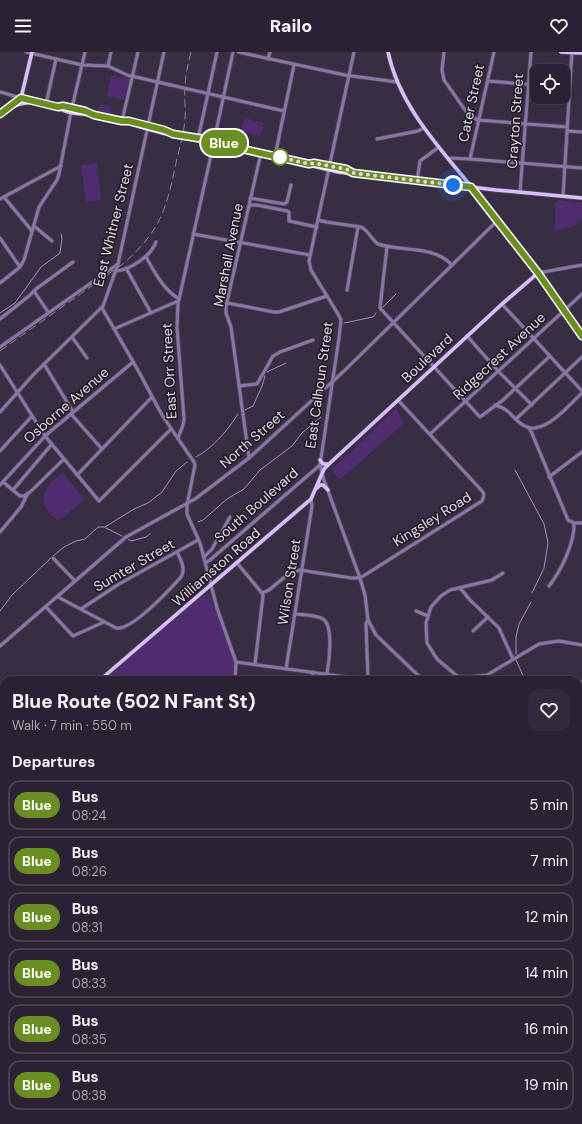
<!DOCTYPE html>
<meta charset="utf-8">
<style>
:root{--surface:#2a2232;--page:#322a3a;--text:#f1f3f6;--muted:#a5a4ac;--line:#463f4d}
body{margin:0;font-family:"DM Sans",sans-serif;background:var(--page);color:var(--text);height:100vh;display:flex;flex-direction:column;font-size:15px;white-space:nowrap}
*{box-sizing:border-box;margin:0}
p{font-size:13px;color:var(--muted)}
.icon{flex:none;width:22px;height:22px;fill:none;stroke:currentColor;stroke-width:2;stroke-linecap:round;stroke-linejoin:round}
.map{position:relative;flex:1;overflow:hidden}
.sheet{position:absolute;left:0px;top:624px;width:582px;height:448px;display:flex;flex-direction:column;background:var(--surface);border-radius:12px 12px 0 0;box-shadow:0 4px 16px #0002,0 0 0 1px var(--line)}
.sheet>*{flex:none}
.badge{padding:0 8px;border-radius:13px;font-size:14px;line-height:26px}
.controls{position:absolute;left:530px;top:12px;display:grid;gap:8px}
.controls a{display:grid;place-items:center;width:40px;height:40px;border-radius:8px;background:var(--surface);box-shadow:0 4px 16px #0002,0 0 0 1px var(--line);font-size:20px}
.you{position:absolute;width:20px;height:20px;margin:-10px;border:3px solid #fff;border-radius:50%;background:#1a73e8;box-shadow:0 0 0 6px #1a73e833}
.map>.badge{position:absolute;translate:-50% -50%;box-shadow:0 0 0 2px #fff}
h2{padding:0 12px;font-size:15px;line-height:36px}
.round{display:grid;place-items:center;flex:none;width:42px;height:42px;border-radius:12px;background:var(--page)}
.summary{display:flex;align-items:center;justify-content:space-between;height:68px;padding:0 12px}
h1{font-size:19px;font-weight:800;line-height:30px}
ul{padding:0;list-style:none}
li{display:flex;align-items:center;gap:12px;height:50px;margin:0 8px 6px;padding:0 4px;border:2px solid var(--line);border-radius:12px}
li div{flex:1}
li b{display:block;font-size:15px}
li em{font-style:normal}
li .badge{min-width:44px;font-weight:700;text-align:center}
header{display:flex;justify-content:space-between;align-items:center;height:52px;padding:0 12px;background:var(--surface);font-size:18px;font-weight:800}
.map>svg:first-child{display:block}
.green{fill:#4f2c70}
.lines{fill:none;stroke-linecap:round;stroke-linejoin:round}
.stream{stroke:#a88dc6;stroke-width:1}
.minor-casing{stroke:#534a5e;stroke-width:4.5}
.major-casing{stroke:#534a5e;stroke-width:5}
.minor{stroke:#8b74a6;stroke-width:3}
.major{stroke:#dabefc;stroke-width:3.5}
.rail{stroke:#8c8496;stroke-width:1;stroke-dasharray:8 4;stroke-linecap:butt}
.line-casing{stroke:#fff;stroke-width:9}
.line{stroke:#6b8e23;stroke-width:6}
.walk{stroke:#e1dbe9;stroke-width:4;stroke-dasharray:0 7.2}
.stop-dot{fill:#fff;stroke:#6b8e23;stroke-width:2}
.labels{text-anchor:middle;stroke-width:3;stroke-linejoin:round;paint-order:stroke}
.street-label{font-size:14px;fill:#e1dbe9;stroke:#1d1822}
</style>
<header><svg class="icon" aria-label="menu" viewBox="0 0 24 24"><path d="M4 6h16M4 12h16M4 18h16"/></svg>Railo<svg class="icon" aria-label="heart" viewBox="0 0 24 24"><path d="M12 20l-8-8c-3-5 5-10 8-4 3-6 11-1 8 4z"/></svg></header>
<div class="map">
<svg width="582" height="1072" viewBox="0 0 582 1072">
<rect width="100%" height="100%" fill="#382e43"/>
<g class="green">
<polygon points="111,24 129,27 124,48 107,44"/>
<polygon points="100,52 112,55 111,61 98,58"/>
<polygon points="244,66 264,71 260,84 241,80"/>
<polygon points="97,111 101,148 86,150 81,113"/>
<polygon points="559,148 582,151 582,168 573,174 555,179 555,151"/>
<polygon points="396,356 404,371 340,428 331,418"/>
<path d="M63,421L83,445V449L59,469C35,454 41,433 63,421Z"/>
<polygon points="209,541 235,612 232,628 100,628 186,555"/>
</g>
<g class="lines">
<g class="stream">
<polyline points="382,256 396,242"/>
<polyline points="0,261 15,251 41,215 60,201 62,186 61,182"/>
<polyline points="344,271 373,265 376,261"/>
<polyline points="267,320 286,311"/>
<polyline points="245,358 253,354 262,334 265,324"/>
<path d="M196,405C213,396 228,378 238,362"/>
<polyline points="515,418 544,472 548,491 544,516 532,541"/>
<polyline points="198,470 203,468 227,447 244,437 260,418 292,394 302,381 321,365"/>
<polyline points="106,476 122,484"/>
<polyline points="128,487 131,489 146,485 150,482"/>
<polyline points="0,559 12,543 52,505 64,495 76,489 85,487 98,475 105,475 134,457 148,451 162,440 176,419 187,410"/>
<polyline points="516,602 516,585 519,572 531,550"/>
<polyline points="516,608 525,628"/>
<polyline points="578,629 582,629"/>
<polyline points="0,752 4,752"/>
<polyline points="0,760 4,765"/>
<polyline points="504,1068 506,1072"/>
<polyline points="104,1072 113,1068"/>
</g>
<defs>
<g id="minor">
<polyline points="26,0 82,13 108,14 127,23 284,59"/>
<polyline points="238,0 345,23 397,30"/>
<polyline points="354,0 309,209 311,218 338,262 341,268 339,286 320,413 324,428 360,526 365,543 368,568 376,583 423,628"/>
<polyline points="444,0 442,18 444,28 465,58 477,68 567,75"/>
<polyline points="268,7 270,0"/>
<polyline points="108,14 111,0"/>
<polyline points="488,29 537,33"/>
<polyline points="563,35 570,35"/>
<polyline points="0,40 21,46"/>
<polyline points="46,52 56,7"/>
<polyline points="122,69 138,0"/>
<polyline points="567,79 582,80"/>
<polyline points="198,87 217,0"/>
<polyline points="377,87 418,79 424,76"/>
<polyline points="275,104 294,13"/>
<polyline points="448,106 470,107 582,116"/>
<polyline points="470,107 494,0"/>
<polyline points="417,129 420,109 439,95"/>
<polyline points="520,140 531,0"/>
<polyline points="563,144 572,0"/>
<polyline points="4,145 32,179"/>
<polyline points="250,146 284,152 287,150 291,133"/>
<polyline points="0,147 61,114"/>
<polyline points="249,153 257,153 287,159 289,160 289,169 317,175"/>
<path d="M318,168L326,170L361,175C369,179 371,187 378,192C402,200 434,193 452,213"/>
<polyline points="34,174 52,189"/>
<polyline points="193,182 310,203"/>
<polyline points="0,186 20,215"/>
<polyline points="387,195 380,256 480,365 503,348 550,304"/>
<path d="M146,205C155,221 163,237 179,247"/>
<polyline points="126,216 151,261"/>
<path d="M116,219C130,218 151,204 156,190"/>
<polyline points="538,221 582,213"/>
<polyline points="0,231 20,215 24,208 39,155 57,128 59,122 71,60 85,0"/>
<polyline points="347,238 358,175"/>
<polyline points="34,239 48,260"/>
<polyline points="227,251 274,260 279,260 327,244"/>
<polyline points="502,252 582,339"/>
<polyline points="102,256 139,320 162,363 194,410 195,413 187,453 187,462 200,491 217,556 236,610 235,628"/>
<polyline points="0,267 29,244 36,237 73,210"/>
<polyline points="114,277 178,249"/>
<polyline points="467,284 498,319 532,353"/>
<polyline points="72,285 87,306"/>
<polyline points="0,295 118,212"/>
<polyline points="44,312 73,360"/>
<polyline points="0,313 45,384 99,449 171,377"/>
<polyline points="239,334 257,332 273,304 280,300 313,288"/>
<path d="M495,353C509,357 510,363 520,371C524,374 529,377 535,376C552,374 570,352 582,341"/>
<polyline points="0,360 34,322 103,254 118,212 164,0"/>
<polyline points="71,362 102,397"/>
<polyline points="516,367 582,305"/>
<polyline points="528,375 531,379 568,468 574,471 582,471"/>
<polyline points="430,382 582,242"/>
<polyline points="178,386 183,373 184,367 177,275 178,252 211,103 233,0"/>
<polyline points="0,399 32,364"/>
<polyline points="249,406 231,275 226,261 226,254 261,101"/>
<polyline points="77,423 152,345"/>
<polyline points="549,425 582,400"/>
<polyline points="3,430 20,444 24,444 29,441 64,407"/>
<polyline points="0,433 46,383 133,310"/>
<polyline points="13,438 52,392"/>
<polyline points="0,480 21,455 28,441"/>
<polyline points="204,505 212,497 230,465"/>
<polyline points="53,506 75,529"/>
<polyline points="206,510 210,508 320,413"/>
<polyline points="237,511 262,541"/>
<path d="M549,534C561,519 575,490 574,471"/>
<polyline points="460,536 470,548 499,576 513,607"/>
<polyline points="262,541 269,538 287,523 300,518 351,526 360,526 482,449 484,443 483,440 398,348"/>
<path d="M58,545L116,576C132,579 170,537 181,525C186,517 181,508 177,500"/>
<polyline points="46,555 73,584 104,570"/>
<polyline points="81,557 119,532 198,488"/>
<polyline points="416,559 428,564"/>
<path d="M295,562C304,563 316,563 323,567C334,574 329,611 327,622"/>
<polyline points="368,568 366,571 368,628"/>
<polyline points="473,579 488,565"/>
<polyline points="0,594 126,485 195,447 249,406 344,319 497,169"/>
<polyline points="236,610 369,628"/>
<polyline points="255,612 263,544 262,541"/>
<polyline points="286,617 312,454 311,447"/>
<polyline points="457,624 437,607 427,591 426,571 431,555 441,544 450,538 492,528 503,521"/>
<polyline points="312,628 313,620"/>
<polyline points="453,628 457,624 467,625 487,623 539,592 559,589 582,593"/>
<polyline points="578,652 582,651"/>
<polyline points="0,674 4,671"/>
<polyline points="578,687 582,690"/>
<polyline points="578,703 582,702"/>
<polyline points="578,762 582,767"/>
<polyline points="578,840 582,840"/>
<polyline points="578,882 582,887"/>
<polyline points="578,981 582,979"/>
<polyline points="578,1058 582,1058"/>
<polyline points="263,1068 268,1072"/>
<polyline points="544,1068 544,1072"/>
<polyline points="83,1072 85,1068"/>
<polyline points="211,1072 215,1068"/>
<polyline points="279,1072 281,1068"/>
<polyline points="454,1072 455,1068"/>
</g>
<g id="major">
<path d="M388,0C400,58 446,102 481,147C515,192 550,237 582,284"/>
<polyline points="561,0 582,1"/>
<path d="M21,46L58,55C68,52 85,58 94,63"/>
<polyline points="11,55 20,52 32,50"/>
<path d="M58,55C69,64 86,61 99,64C121,68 141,76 162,81C173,83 185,83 196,86C204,89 216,95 225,93L338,120L346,121H353L496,138L582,146"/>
<polyline points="0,62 21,46 32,0"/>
<path d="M122,69C132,67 163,76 172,81"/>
<path d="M198,87C205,84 220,88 225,93"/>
<polyline points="309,112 314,111 346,117 353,121"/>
<polyline points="320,408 323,412 328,412"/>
<polyline points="317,436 320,433 323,433 328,438"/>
<polyline points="100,628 311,447 324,417 329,412 502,252 538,221"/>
<polyline points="0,643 4,647"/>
<polyline points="0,712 4,709"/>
</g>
</defs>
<use href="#minor" class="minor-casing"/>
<use href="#major" class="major-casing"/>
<use href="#minor" class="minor"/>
<use href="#major" class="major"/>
<path class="rail" d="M0,299L124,211C161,178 166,158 176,111C179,97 184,82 185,67C186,56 184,46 185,36C185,24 188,12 191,0"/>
</g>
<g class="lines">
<defs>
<polyline id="line" points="0,62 21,46 58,55 63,54 85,59 94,63 122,69 129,69 164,78 173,82 222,90 225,93 309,112 314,111 346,117 353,121 471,135 538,221 582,284"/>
</defs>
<use href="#line" class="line-casing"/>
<use href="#line" class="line"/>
<polyline class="walk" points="280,105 275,104 309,112 314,111 346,117 353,121 453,133"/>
</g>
<circle class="stop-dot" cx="280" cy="105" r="8"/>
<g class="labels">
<g class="street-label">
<text transform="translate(471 51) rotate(-78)" y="5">Cater Street</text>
<text transform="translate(515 69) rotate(-86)" y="5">Crayton Street</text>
<text transform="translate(113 173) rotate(-76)" y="5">East Whitner Street</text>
<text transform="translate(228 203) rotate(-79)" y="5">Marshall Avenue</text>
<text transform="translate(499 304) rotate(-43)" y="5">Ridgecrest Avenue</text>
<text transform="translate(427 306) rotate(-43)" y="5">Boulevard</text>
<text transform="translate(169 319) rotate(-93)" y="5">East Orr Street</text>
<text transform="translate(319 333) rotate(-82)" y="5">East Calhoun Street</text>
<text transform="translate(66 353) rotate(-41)" y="5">Osborne Avenue</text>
<text transform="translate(252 387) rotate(-41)" y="5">North Street</text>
<text transform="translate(256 453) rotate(-41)" y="5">South Boulevard</text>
<text transform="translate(432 467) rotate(-32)" y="5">Kingsley Road</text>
<text transform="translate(134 513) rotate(-30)" y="5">Sumter Street</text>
<text transform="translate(216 515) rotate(-41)" y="5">Williamston Road</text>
<text transform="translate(289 530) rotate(-81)" y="5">Wilson Street</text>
</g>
</g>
</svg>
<div class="controls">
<a><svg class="icon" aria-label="locate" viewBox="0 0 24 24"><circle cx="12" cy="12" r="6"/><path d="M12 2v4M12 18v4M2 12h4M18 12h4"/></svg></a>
</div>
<div class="you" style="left:453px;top:133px"></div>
<b class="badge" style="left:224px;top:91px;background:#6b8e23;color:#fff">Blue</b>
<section class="sheet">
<div class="summary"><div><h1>Blue Route (502 N Fant St)</h1><p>Walk · 7 min · 550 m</p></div><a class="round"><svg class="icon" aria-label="heart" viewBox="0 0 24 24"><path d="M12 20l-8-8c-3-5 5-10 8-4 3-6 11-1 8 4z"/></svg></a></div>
<h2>Departures</h2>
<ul>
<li><span class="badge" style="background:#6b8e23;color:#fff">Blue</span><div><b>Bus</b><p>08:24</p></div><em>5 min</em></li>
<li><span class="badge" style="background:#6b8e23;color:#fff">Blue</span><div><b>Bus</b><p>08:26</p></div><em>7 min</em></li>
<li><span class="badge" style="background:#6b8e23;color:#fff">Blue</span><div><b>Bus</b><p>08:31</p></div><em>12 min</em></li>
<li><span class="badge" style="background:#6b8e23;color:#fff">Blue</span><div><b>Bus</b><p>08:33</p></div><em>14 min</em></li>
<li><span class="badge" style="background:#6b8e23;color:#fff">Blue</span><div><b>Bus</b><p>08:35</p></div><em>16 min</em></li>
<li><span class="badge" style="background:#6b8e23;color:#fff">Blue</span><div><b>Bus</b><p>08:38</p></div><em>19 min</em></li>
</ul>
</section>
</div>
